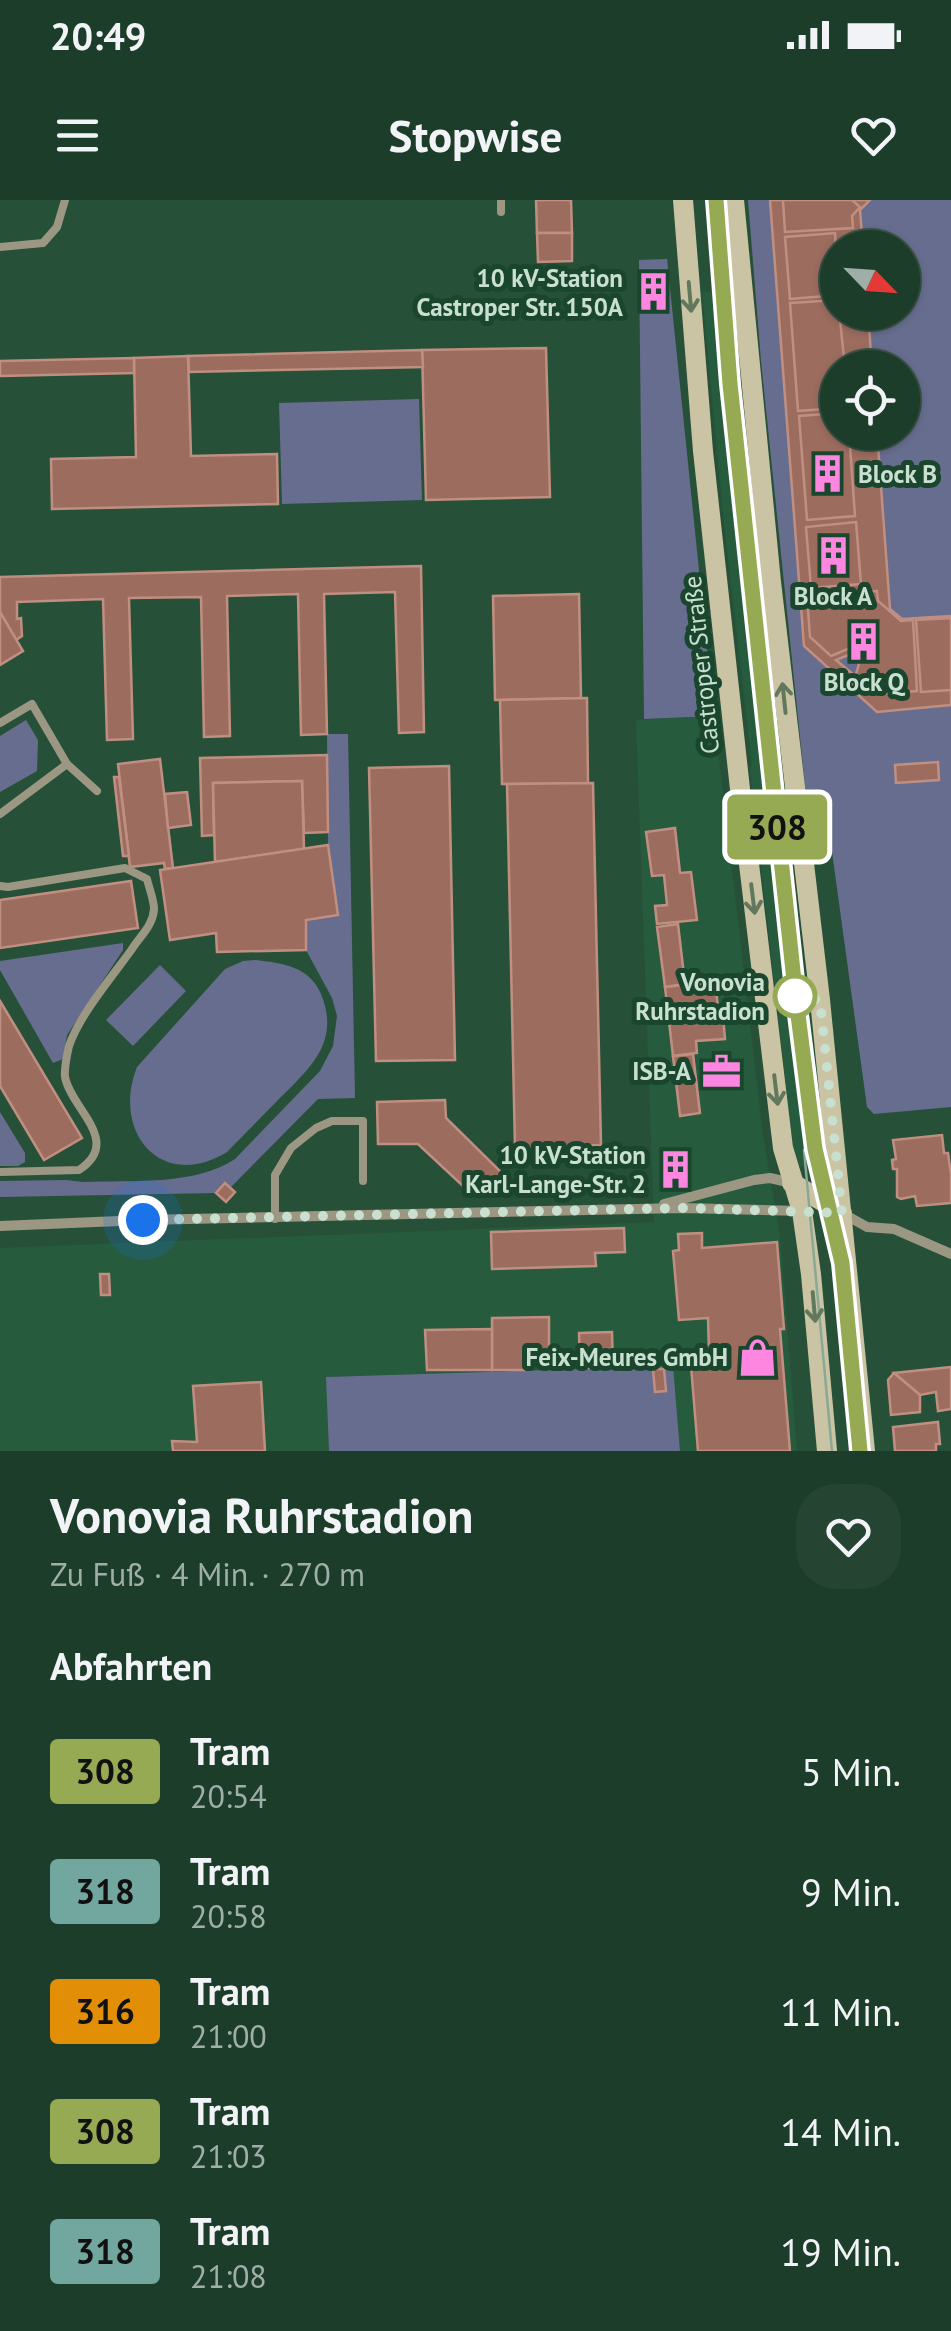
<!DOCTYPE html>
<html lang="de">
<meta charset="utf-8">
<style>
:root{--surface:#1c3d2a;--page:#254432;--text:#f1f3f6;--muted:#a0aea8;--line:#3a5647}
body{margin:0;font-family:"PT Sans",sans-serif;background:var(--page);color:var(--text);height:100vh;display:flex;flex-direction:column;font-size:38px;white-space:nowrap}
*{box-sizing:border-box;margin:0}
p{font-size:32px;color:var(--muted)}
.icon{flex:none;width:55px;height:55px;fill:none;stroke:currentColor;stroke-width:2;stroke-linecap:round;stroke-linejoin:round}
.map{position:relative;height:1251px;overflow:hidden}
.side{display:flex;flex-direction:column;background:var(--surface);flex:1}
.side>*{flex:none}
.badge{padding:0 20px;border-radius:8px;font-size:35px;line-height:65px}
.needle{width:65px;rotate:115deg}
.fabs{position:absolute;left:820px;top:30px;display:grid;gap:20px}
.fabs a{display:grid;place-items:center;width:100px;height:100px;border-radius:50%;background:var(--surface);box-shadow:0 2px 8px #0004,0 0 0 2px var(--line);font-size:50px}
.you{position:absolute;width:50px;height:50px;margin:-25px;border:8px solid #fff;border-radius:50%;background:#1a73e8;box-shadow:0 0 0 15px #1a73e833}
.map>.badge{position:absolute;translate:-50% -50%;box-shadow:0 0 0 5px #fff}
h2{padding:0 50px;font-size:38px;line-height:90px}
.round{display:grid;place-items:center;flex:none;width:105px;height:105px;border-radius:40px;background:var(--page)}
.headline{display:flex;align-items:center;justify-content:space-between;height:170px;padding:0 50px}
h1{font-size:48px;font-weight:600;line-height:75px}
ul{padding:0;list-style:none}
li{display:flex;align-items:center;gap:30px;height:120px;padding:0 50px}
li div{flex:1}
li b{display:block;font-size:38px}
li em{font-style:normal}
li .badge{min-width:110px;font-weight:700;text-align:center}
.status{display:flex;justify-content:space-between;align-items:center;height:70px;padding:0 50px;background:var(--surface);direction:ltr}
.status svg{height:28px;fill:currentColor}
header{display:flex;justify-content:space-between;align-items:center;height:130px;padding:0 50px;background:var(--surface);font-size:45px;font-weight:600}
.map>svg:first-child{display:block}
.built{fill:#275b3e}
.green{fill:#676d8e;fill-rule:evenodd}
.building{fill:#9c6d5f;stroke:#c18f81;stroke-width:2.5;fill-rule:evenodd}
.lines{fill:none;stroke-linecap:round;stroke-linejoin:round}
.lane{stroke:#9c9783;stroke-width:8}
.street{stroke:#9c9783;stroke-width:10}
.secondary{stroke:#cbc4a4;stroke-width:20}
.tram{stroke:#89a895;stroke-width:2.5}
.oneway{stroke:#61785d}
.line-casing{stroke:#fff;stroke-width:22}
.line{stroke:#95aa53;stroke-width:15}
.walk{stroke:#c9e0d0;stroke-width:10;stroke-dasharray:0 18}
.stop-dot{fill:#fff;stroke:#95aa53;stroke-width:5}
.labels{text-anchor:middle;stroke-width:10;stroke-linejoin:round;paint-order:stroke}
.poi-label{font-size:25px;font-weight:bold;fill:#c9e0d0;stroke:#1a462e;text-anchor:end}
.street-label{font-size:25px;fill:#c9e0d0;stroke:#1a462e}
.stop-label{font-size:25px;font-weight:bold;fill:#c9e0d0;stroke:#1a462e;text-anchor:end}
</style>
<div class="status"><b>20:49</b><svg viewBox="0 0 49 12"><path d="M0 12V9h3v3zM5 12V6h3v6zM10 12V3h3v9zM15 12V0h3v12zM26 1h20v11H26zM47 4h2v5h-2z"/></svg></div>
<header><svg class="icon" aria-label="menu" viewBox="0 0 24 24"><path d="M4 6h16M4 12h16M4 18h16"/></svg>Stopwise<svg class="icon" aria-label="heart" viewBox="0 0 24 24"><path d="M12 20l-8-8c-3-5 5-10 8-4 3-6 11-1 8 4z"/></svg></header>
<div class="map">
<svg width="951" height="1251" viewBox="0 0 951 1251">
<rect width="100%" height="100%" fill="#265138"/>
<g class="built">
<polygon points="729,90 777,562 780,564 826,952 822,967 808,971 798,964 793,947 750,568 752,565 723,313 702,92"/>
<polygon points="714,516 763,935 780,1037 797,1251 680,1251 672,1166 327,1177 329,1251 0,1251 0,1048 654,1022 636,520"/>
</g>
<g class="green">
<path d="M748,0H951V907L874,914L867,907L829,630L808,614L761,161ZM838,48H902V112H838ZM838,168H902V232H838Z"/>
<polygon points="667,59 714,516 644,519 639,60"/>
<polygon points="419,199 422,300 282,304 279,203"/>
<polygon points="26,520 38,540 37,571 0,592 0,536"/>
<path d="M327,534H348L355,898L318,899L230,988L225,983L216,993L0,997V981L66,980L83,982C131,980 194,986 235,959L320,871L333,846L337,816L332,798L306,750V720L338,715L328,645Z"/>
<polygon points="123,743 123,750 67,835 63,859 53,863 0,770 0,761"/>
<path d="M255,760C282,763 309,766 321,794C341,843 309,869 277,901C260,918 244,935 227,952C162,992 111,933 137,867L225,769L243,761Z"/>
<polygon points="160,765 186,791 133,846 106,820"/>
<polygon points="0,912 25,953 25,962 18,966 0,966"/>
<polygon points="673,1166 680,1251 329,1251 326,1177"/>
</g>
<g class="building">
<polygon points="536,0 571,0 572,33 537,33"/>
<path d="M770,0H870L860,10L863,48H838V112H868L872,168H838V232H877L890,409L902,419L951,416V505L877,512L804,446ZM863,449L867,452L860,480L836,460Z"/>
<polygon points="783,0 852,0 860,7 852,16 853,28 785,32"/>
<polygon points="537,33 572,33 572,61 538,62"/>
<polygon points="835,33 838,95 790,99 785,37"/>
<polygon points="838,100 845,168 838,168 838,208 798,211 790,103"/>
<polygon points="546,148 550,297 426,300 422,150"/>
<polygon points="422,150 423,167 189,172 188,156"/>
<polygon points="188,156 191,256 277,254 278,304 52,309 51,259 136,257 134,158"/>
<polygon points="134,158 134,173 0,176 0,161"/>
<polygon points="838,213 838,232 849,232 855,316 807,320 799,216"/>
<polygon points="856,322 861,384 811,388 806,327"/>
<polygon points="421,366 424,532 399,533 395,392 324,394 327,534 301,535 298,394 227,396 230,536 204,537 201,397 129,398 133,539 107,540 103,399 17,402 17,419 21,418 22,436 16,440 0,412 0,377"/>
<polygon points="877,391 878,401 901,421 913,420 917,491 875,494 855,477 863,451 857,445 831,456 810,437 807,396"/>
<polygon points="579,394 581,498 495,500 493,396"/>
<polygon points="0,412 23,451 0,465"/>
<polygon points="951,418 951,490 921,492 916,420"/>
<polygon points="587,498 588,583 502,584 500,500"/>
<polygon points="327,555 328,632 304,633 302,581 213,583 214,635 202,636 200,558"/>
<polygon points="160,559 173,668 165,669 164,663 130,667 118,564"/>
<polygon points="938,562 939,580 896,583 895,565"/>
<polygon points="449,566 455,860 376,861 369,568"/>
<polygon points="114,577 119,577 129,656 123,656"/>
<polygon points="302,581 304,649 215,662 213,583"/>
<polygon points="593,583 601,945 515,947 507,584"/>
<polygon points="187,592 191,625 168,628 165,594"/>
<polygon points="675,628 680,673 691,672 697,720 657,724 655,706 667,705 664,675 652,676 646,632"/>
<polygon points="328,645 338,715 306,720 306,750 217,752 216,733 170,740 160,670"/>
<polygon points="131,681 138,728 0,748 0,700"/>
<polygon points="678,724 685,784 665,787 657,727"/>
<polygon points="715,781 719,816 723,816 725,839 696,841 697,853 673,856 665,787"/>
<polygon points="0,801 82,938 44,960 0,886"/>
<polygon points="693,854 700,913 680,916 673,856"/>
<polygon points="445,900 446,918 515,986 464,987 418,944 378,944 377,902"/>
<polygon points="942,935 944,953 948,953 951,974 951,1003 917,1006 915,996 901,999 897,997 897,969 893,969 892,960 896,959 893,940"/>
<polygon points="671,961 681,961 681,977 671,978"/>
<polygon points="225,983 235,992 226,1002 216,993"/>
<polygon points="624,1028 625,1052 595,1053 596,1066 492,1069 491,1032"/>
<polygon points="702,1033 702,1048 777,1042 784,1129 780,1129 790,1251 698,1251 690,1154 709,1153 708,1118 679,1120 673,1051 679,1050 678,1034"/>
<polygon points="100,1074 109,1074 110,1095 101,1095"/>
<polygon points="549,1117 549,1152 546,1156 523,1156 524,1170 492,1170 492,1118"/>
<polygon points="492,1129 492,1170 427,1170 425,1130"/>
<polygon points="612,1132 613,1167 580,1168 579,1133"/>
<polygon points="951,1167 951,1209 938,1211 936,1192 920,1195 894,1173"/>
<polygon points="653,1169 664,1169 666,1191 655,1192"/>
<polygon points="894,1173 920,1195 920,1212 891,1215 888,1180"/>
<polygon points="261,1182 265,1251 173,1251 172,1241 197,1242 193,1186"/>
<polygon points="938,1222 940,1244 936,1244 936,1251 895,1251 893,1227"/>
</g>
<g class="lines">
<g class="lane">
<polyline points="501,0 501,12"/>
<polyline points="0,47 43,43 57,27 65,0"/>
<polyline points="0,523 32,504 67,564 97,591"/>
<polyline points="0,614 67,564"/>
<path d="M0,686L8,687L125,668L147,679C149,688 154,700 154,709C153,726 140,736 132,749C112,777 80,814 69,846C67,855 64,868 65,877C71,909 123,941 79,970L0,972"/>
<polyline points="275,1019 275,975 291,948 316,928 332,921 363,921 363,981"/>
</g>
<g class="street">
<polyline points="664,1004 754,980 770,978 792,983"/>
<polyline points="842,1013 867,1027 894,1029 951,1054"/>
<polyline points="0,1026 143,1020 682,1008 801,1011"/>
</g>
<g class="secondary">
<polyline points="683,0 703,251 740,589 783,948 802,1011 811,1074 827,1251"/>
<polyline points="734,0 771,382 820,800 865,1251"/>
<polyline points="792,983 842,1013"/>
</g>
<g class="tram">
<polyline points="722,93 800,836 815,949 842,1063 860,1251"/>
<polyline points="804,950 832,1251"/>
</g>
</g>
<defs><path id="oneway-shaft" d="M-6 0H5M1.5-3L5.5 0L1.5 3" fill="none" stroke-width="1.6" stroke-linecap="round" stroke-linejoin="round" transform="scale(2.5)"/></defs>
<g class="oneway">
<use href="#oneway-shaft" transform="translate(690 97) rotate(85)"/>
<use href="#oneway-shaft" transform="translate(784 498) rotate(-96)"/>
<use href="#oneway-shaft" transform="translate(753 699) rotate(83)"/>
<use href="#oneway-shaft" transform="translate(776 890) rotate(83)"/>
<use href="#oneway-shaft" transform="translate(814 1107) rotate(85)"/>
</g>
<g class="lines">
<defs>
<polyline id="line" points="716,0 730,184 796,799 815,949 842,1063 860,1251"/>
</defs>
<use href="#line" class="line-casing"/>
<use href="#line" class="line"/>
<polyline class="walk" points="143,1020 682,1008 842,1013 820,800 795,796"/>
</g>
<defs>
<symbol id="building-bare" viewBox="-9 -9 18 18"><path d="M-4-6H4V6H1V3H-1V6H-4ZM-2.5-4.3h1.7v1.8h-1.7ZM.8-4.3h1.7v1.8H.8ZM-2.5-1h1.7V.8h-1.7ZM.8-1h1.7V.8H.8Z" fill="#fd86e1" stroke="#1a462e" stroke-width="2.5" paint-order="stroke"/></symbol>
<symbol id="office-bare" viewBox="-9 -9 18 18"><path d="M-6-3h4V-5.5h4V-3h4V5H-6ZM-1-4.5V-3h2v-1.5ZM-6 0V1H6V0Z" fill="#fd86e1" stroke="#1a462e" stroke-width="2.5" paint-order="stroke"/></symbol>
<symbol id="shop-bare" viewBox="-9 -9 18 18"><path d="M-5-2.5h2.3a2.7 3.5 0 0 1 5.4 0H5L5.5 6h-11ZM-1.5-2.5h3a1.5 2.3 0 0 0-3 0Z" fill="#fd86e1" stroke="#1a462e" stroke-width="2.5" paint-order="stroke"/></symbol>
</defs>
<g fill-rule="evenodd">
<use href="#building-bare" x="626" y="64" width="55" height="55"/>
<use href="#building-bare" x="800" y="246" width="55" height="55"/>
<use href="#building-bare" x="806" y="328" width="55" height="55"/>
<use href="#building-bare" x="836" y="414" width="55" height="55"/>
<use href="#office-bare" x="694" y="844" width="55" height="55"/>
<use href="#building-bare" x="648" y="942" width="55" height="55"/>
<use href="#shop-bare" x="730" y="1130" width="55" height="55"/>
</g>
<circle class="stop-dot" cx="795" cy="796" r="20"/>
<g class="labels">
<g class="poi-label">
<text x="623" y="87">10 kV-Station<tspan x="623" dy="29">Castroper Str. 150A</tspan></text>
<text x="858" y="283" text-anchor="start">Block B</text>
<text x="833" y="405" text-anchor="middle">Block A</text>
<text x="864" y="491" text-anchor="middle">Block Q</text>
<text x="691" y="880">ISB-A</text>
<text x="646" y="964">10 kV-Station<tspan x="646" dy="29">Karl-Lange-Str. 2</tspan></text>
<text x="728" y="1166">Feix-Meures GmbH</text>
</g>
<g class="street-label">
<text transform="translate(701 465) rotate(-96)" y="9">Castroper Straße</text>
</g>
<g class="stop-label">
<text x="765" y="791">Vonovia<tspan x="765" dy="29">Ruhrstadion</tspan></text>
</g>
</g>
</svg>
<div class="fabs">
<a><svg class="needle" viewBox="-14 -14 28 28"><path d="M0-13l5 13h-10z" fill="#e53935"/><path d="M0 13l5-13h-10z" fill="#a0aea8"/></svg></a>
<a><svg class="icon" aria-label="locate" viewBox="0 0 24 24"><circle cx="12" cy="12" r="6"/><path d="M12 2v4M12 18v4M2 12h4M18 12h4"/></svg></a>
</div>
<div class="you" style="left:143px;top:1020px"></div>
<b class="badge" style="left:777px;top:627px;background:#95aa53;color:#111">308</b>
</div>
<section class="side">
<div class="headline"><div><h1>Vonovia Ruhrstadion</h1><p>Zu Fuß · 4 Min. · 270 m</p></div><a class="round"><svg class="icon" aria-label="heart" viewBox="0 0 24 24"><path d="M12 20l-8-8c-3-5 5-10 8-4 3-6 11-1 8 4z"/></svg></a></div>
<h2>Abfahrten</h2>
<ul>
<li><span class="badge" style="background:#95aa53;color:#111">308</span><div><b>Tram</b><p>20:54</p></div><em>5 Min.</em></li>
<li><span class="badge" style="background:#72a7a0;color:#111">318</span><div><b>Tram</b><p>20:58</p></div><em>9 Min.</em></li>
<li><span class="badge" style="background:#e28e07;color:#111">316</span><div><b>Tram</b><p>21:00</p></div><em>11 Min.</em></li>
<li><span class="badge" style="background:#95aa53;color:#111">308</span><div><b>Tram</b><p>21:03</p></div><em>14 Min.</em></li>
<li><span class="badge" style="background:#72a7a0;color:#111">318</span><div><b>Tram</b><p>21:08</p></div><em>19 Min.</em></li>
</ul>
</section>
